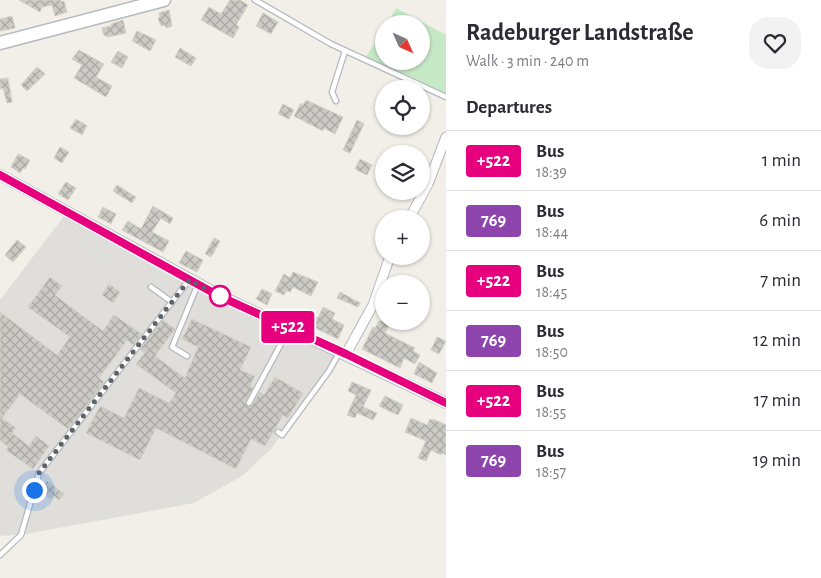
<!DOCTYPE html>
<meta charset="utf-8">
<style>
:root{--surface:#fff;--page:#f2f2f3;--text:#2b2b33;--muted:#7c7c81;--line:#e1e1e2}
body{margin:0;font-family:"Alegreya Sans",sans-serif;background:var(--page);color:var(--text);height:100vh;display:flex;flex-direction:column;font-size:19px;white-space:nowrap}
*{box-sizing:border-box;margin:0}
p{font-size:16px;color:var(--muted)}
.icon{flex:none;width:28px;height:28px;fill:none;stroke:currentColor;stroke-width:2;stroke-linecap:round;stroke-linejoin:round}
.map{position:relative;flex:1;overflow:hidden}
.drawer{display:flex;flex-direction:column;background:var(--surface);width:375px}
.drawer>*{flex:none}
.badge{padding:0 10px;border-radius:4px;font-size:18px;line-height:32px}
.needle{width:32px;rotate:135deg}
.tools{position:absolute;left:375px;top:15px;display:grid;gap:10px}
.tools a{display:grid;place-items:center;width:55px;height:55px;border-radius:50%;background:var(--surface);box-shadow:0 1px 4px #0004;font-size:25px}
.you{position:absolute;width:25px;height:25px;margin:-12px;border:4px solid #fff;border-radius:50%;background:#1a73e8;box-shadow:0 0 0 8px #1a73e833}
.map>.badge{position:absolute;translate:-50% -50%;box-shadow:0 0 0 2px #fff}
h2{padding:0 20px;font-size:19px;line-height:45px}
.round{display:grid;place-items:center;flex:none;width:52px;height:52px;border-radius:20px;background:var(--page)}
.headline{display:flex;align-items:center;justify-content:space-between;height:85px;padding:0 20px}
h1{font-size:24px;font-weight:700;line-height:38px}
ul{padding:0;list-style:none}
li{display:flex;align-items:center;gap:15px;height:60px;padding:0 20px;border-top:1px solid var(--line)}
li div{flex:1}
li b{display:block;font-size:19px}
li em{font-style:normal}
li .badge{min-width:55px;font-weight:700;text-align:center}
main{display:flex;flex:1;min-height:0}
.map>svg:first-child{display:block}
.industrial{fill:#e0deda}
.green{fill:#c5e8c5}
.building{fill:url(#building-cross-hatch);stroke:#d6d1c6}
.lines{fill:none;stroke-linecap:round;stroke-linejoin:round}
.service-casing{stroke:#b5b8bc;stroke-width:7}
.minor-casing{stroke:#b5b8bc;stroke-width:11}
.tertiary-casing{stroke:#b5b8bc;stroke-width:12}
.secondary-casing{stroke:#b6babf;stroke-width:15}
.service{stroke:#fff;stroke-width:4.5}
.minor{stroke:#fff;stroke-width:9}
.tertiary{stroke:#fff;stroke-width:10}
.secondary{stroke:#fff;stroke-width:12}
.line-casing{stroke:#fff;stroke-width:11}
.line{stroke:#e6007e;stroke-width:8}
.walk{stroke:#5f6368;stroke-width:5;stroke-dasharray:0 9}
.stop-dot{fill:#fff;stroke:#e6007e;stroke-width:2.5}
</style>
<main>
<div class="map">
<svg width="446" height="578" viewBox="0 0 446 578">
<defs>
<pattern id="building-cross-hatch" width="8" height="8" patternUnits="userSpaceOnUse" patternTransform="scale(1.25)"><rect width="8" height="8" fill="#cccac5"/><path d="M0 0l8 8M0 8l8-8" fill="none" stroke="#a9a8a4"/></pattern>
</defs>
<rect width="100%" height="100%" fill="#f1efe8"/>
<polygon class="industrial" points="68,211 105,234 340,352 296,416 270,450 242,476 194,503 26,534 0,536 0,300"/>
<polygon class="green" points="396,8 446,35 446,95 366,57 384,28 384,61 421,61 421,24 387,24"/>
<g class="building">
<polygon points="19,0 61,0 61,2 64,1 67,12 55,16 52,5 42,7 40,12"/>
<polygon points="230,0 240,0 248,5 236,25 239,27 233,38 201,20 209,7 221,14"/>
<polygon points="169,10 172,26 166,28 165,25 161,26 158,18 160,17 159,13"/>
<polygon points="263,13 278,22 271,34 256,26"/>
<polygon points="12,16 15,28 0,31 0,19"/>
<polygon points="123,20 126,33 108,37 104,35 102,28 111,26 111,24"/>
<polygon points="137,31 156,40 150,51 132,41"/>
<polygon points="180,48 196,58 191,66 175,57"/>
<polygon points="79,50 104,64 96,77 112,86 106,97 74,78 82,65 72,59"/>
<polygon points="118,51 128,57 122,68 111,62"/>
<polygon points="37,67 45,74 27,91 21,85"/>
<polygon points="8,78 12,102 7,103 3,88 0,89 0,79"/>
<polygon points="306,100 343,117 335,134 324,128 323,131 294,116 301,103 303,105"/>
<polygon points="283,104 294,110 289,119 278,114"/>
<polygon points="76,119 87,126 82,135 70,128"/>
<polygon points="357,120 364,124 350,153 343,150"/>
<polygon points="60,147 69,152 62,163 54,158"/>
<polygon points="18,154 30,160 25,169 23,168 20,173 11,167"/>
<polygon points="360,159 372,165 367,175 355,169"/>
<polygon points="66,182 76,188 68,200 58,194"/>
<polygon points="117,185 136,197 132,203 113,191"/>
<polygon points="153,206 173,218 170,224 161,218 152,232 169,241 163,252 122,230 128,221 141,229"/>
<polygon points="103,207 116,214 111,224 98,217"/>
<polygon points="214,238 220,241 211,257 205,254"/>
<polygon points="17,240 26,247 13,262 5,255"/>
<polygon points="186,251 203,260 197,272 179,263"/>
<polygon points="293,272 318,282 311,296 293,287 290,292 286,291 284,295 275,291 284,274 290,278"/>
<polygon points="50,277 62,286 55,295 103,331 114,315 142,334 133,345 127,340 99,378 104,382 68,429 20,394 2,418 16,428 12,433 29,446 36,436 49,446 33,469 6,450 8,447 0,440 0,312 57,355 70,337 28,307"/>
<polygon points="109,284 120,292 113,303 102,295"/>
<polygon points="262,289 272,294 267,305 256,299"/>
<polygon points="340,292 360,303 358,307 337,298"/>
<polygon points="323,307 335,313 332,319 344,325 338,339 307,324 311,315 318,318"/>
<polygon points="192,319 251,347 240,370 255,376 250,386 253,388 245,402 247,406 252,405 260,392 264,395 275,377 303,393 288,418 283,415 265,446 251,439 236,469 156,428 140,460 86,433 100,406 124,418 139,388 169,403 176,393 136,364 145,353 140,350 163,320 175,329 155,356 185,378 198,347 182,339"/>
<polygon points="379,321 391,321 385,333 415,348 413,351 420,355 415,364 404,358 400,368 362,349 373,327 375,328"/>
<polygon points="437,337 446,341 439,354 431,350"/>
<polygon points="419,362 437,373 432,383 414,374"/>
<polygon points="352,382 371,390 363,407 377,413 373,420 357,413 355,418 347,415 356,395 348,391"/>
<polygon points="385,396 403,405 398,415 379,406"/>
<polygon points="411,418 427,425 430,419 433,421 433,419 446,425 446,455 442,453 441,455 431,450 426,461 418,458 426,441 405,432"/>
<polygon points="47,481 64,494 59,500 54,496 50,499 39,490"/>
</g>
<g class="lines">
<defs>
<g id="service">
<polyline points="255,0 331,44 446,97"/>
<polyline points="336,101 332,92 345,51"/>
<polyline points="151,287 172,302"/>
<polyline points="187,356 172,347 198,284"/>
<polyline points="249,403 289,329"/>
<polyline points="278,432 282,435 329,371 339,353"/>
<polyline points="0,555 21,535 39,473 189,280"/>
</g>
<g id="minor">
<polyline points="409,219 428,184 446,137"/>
<polyline points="346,354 373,305 390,256"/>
</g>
<polyline id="tertiary" points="0,175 219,295 446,403"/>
<polyline id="secondary" points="0,43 164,0"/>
</defs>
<use href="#service" class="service-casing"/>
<use href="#minor" class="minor-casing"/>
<use href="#tertiary" class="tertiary-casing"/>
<use href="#secondary" class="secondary-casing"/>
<use href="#service" class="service"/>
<use href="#minor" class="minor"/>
<use href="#tertiary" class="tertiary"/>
<use href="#secondary" class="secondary"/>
</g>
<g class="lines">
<defs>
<polyline id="line" points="0,175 219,296 346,354 446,403"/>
</defs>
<use href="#line" class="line-casing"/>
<use href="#line" class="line"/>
<polyline class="walk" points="34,490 39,473 189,280 220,296"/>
</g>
<circle class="stop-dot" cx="220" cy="296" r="10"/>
</svg>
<div class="tools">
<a><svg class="needle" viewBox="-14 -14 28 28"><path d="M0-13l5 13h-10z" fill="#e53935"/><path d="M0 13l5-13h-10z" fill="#7c7c81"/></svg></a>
<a><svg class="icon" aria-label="locate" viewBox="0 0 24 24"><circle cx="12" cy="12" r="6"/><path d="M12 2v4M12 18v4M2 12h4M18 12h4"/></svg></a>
<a><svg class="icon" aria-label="layers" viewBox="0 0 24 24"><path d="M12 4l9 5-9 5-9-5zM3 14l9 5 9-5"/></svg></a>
<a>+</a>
<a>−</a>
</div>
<div class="you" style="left:34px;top:490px"></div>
<b class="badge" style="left:288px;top:327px;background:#e6007e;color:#fff">+522</b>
</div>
<section class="drawer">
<div class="headline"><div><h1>Radeburger Landstraße</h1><p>Walk · 3 min · 240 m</p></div><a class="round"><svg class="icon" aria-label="heart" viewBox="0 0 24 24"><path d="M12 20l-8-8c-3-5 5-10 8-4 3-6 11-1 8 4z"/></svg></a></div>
<h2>Departures</h2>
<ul>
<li><span class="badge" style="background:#e6007e;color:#fff">+522</span><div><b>Bus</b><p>18:39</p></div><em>1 min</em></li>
<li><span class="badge" style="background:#8e44ad;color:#fff">769</span><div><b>Bus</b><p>18:44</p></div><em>6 min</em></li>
<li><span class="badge" style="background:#e6007e;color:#fff">+522</span><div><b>Bus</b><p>18:45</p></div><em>7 min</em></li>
<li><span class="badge" style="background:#8e44ad;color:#fff">769</span><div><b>Bus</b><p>18:50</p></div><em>12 min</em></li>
<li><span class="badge" style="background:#e6007e;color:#fff">+522</span><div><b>Bus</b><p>18:55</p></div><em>17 min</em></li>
<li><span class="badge" style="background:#8e44ad;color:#fff">769</span><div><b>Bus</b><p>18:57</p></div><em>19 min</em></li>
</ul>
</section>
</main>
